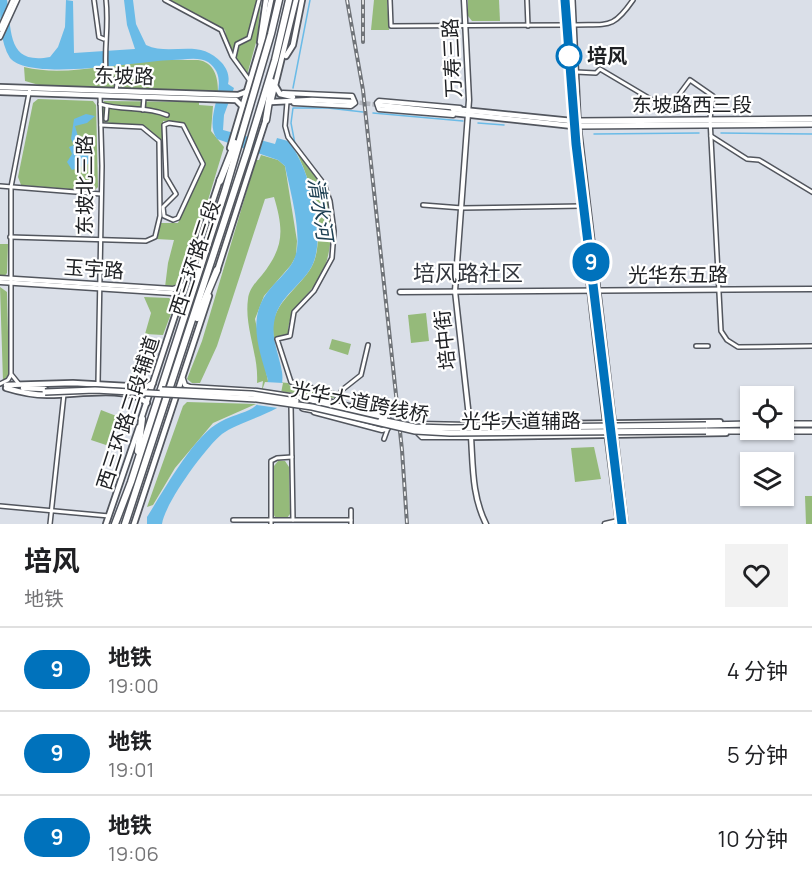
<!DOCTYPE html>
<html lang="zh">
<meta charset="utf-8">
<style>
:root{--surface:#fff;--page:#f2f2f2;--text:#202124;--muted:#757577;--line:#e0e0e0}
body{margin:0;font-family:Manrope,"Noto Sans SC",sans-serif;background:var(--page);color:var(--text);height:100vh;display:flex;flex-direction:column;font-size:22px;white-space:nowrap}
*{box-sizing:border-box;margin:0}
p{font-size:20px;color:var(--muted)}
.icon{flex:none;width:33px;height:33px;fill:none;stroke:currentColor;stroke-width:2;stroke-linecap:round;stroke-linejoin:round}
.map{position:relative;height:524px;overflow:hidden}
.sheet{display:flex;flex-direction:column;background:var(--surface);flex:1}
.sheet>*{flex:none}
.badge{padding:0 12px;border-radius:20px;font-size:21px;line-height:39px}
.buttons{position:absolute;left:740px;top:386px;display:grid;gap:12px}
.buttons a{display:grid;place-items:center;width:54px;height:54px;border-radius:0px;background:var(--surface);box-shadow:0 2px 4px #0004;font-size:30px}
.map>.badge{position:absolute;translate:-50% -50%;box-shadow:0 0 0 3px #fff}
.round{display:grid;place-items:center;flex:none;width:63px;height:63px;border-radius:0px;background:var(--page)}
.headline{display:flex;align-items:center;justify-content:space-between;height:102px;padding:0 24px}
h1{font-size:28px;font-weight:700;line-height:45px}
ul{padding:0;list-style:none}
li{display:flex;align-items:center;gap:18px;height:84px;padding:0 24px;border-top:2px solid var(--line)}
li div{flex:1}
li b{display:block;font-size:22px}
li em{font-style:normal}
li .badge{min-width:66px;font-weight:700;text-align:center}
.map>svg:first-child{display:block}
.green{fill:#95ba7a}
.water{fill:#6abbe7}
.pier{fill:#dadfe8}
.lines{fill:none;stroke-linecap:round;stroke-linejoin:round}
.stream{stroke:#6abbe7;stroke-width:1.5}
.secondary-tunnel{stroke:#b5b9c1;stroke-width:4.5;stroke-dasharray:4.5 2;stroke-linecap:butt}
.minor-casing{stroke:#52565e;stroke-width:6}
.tertiary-casing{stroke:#52565e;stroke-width:7}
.secondary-casing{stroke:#52565e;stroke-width:8}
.primary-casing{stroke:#52565e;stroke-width:8}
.trunk-casing{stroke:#52565e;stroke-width:9}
.minor{stroke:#fff;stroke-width:3}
.tertiary{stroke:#fff;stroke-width:4}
.secondary{stroke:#fff;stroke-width:4.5}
.primary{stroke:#fff;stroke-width:5}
.trunk{stroke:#fff;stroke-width:6}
.rail-casing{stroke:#707479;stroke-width:4}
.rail{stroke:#fff;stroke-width:1.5;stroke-dasharray:4.5;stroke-linecap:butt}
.primary-bridge-casing{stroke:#52565e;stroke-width:8;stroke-linecap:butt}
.primary-bridge{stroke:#fff;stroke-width:5}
.line-casing{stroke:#fff;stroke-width:14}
.line{stroke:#0072bc;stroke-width:9}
.stop-dot{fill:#fff;stroke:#0072bc;stroke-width:3}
.labels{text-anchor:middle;stroke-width:4.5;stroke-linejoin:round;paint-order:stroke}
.stop-label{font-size:20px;font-weight:bold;fill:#202225;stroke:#fff;text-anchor:start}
.street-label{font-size:20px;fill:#202225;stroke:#fff}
.water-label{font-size:21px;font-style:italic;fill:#1b3e51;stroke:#fff}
.quarter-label{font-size:22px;fill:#32363d;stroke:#fff}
</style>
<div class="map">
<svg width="812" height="524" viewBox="0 0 812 524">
<rect width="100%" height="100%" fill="#dadfe8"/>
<g class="green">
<polygon points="168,0 261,0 257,39 247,75 228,47 225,30"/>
<polygon points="374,0 387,0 389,30 371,30"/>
<polygon points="468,0 499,0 500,21 472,21 468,16"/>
<path d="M198,60C214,62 218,77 218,91L39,85L25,81L24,67C64,77 107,64 148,61C164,59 182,60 198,60Z"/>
<polygon points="38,99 93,101 96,105 98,187 94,191 21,185 18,177 33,103"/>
<polygon points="104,101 199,102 199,105 213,106 211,131 224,147 184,280 178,286 165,287 168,263 174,240 156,239 161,223 178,223 204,164 183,123 163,121 163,142 144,126 102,122 102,106"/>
<path d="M294,148C304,160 315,172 322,185C335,212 334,254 319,279C306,299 288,309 288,334L274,338C267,306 297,291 311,268C328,239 310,175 294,148Z"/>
<path d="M261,155L278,160L285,166L297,241L296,256L291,265L264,296L255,319L268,381L288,383L290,386L336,396L334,398L262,389L263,381L257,383C259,355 244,327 248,299C249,289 256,282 262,275C284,247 284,231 274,197L265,199L217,346L200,383H192L187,379L202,341L256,160H259Z"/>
<polygon points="0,244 8,244 7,273 4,277 0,276"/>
<polygon points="0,287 7,292 9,374 3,381"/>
<polygon points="144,297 169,298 175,303 163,335 145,334 151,313"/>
<polygon points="426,313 429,341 411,343 408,315"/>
<polygon points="332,339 351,344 348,355 329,349"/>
<polygon points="187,402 256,404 213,423 175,468 153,505 147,507 183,406"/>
<polygon points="101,410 119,417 109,446 91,440"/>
<polygon points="594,447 601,479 575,482 571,448"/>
<polygon points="278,461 285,461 289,467 290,514 287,518 276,518 273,514 274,466"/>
<polygon points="805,496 812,496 812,524 806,524"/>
</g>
<g class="water">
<path d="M0,0H7C12,32 7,65 50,57L58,47L65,27L66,0L73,1L74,53L135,49L127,25L124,0H133L136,24L146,45C172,57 199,37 222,63C227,69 230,76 228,84L234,88L224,115L223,130L275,144L277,138L288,141C309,165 327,236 312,266C302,285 280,296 275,318C270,337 279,353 282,372C284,383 279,396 277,408C261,417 234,425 222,434C205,448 165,503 162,524H147V517C163,492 194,435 220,422C246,408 260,416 268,380C259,349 246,317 270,289C278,279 291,269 295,257C303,235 290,190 285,166L278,160L217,139C201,116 235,81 208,62C199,56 182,60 172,60C140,61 30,82 10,58C0,42 0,19 0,0Z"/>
<polygon points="86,114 95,116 87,123 75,126 79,140 91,139 92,154 88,164 72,170 67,162 72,154 69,147 74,145 71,139 74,119"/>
</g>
<polygon class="pier" points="265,382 283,383 278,408 257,405"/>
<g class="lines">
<g class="stream">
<polyline points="293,88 310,0"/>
<polyline points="373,113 463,121"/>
<polyline points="478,123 504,125"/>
<polyline points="721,133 812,134"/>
<polyline points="594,134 699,133"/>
<polyline points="295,144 291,123 293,108 328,108 363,112"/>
</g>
<polyline class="secondary-tunnel" points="353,102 379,105"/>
<defs>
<g id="minor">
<polyline points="94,0 99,37 104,39"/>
<path d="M106,0C109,26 104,46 106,72L117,84L116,91"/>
<polyline points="165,0 221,30 232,56 250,81"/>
<polyline points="390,0 391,26 567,25"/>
<polyline points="527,0 528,26"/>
<path d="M575,25C609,24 613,29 633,0"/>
<polyline points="234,57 237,44 249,38 259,0"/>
<polyline points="576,72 596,73 600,69 664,107 670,107 690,80 713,96 710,119 721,331 727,340 738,347 812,346"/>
<polyline points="287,102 285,126 288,137 324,184 330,201 334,231 332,258 314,291 294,312 290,336 277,339 291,382 338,395"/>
<path d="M100,104C122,111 146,106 167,115"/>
<polyline points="143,110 144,97"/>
<polyline points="106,119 107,106"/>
<polygon points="169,123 183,125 203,164 178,218 173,220 164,216 163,207 176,194 166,177 164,125"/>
<polyline points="711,136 747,159 759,160 812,192"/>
<polyline points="0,186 101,194"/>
<polyline points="423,205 462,208 582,206"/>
<polyline points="10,237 146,241 155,237 160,216 159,141 142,127 101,125"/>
<polyline points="696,346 708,346"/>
<polyline points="98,383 102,166 100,96"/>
<polyline points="0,384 8,380 11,375"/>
<polyline points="19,384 11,374 11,187 30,88"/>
<polyline points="335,403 342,390 361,375 368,345"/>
<polyline points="291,406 293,520"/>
<polyline points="384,439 388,428"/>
<polyline points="0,506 109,516"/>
<polyline points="351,510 351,524"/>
<polyline points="233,520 351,520"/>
<polyline points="50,524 64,394"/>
<polyline points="271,524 271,461 277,458 292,457"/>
</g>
<g id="tertiary">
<polyline points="464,0 469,100 455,291 470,426"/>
<polyline points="0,29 13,0"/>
<polyline points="0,37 17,0"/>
<polyline points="283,93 352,96 355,103 351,106 294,103"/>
<polyline points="453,115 379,109 377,103 379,101 460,108"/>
<polyline points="0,278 173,289 185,285"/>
<polyline points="0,282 172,293 180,300"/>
<polyline points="400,292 812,289"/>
<polyline points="183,379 185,385 190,387 257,391 303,398"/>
<polyline points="319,399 353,407"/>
<polyline points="314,412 382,430 388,428 388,416 384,414"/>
<polyline points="470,425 419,424 418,433 422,437 471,437"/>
<path d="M471,437C473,467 472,496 486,524"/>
<polyline points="605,524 618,521"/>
</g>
<g id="secondary">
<polyline points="260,42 266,0"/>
<polyline points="286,56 293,45 302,0"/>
<polyline points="0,87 238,95 246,92"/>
<polyline points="276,87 280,94 293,97"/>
<polyline points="0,92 236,100 242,106"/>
<polyline points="271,102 296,0"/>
<polyline points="271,102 312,100 353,102"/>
<polyline points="379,105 573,126"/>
<polyline points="453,109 572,121"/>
<polyline points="230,148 263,37 271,0"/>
<polyline points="217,271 266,119"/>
<polyline points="6,385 73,383 146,387 153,383"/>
<path d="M6,388C19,392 33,395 47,395C73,396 126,384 147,403"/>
<polyline points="23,388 45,389"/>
<polyline points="141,419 220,179"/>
<polyline points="470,425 720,422"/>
<polyline points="471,437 726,433"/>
<polyline points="106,524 139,427"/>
<polyline points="134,524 209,296"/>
</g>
<g id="primary">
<path d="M566,0C575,175 596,350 619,524"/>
<polyline points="572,0 578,126 625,524"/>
<polyline points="577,121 812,119"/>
<polyline points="578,126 812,124"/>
<polyline points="303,398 320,402"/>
<polyline points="303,408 319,411"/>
<polyline points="783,424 812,424"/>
<polyline points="706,425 750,424"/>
<polyline points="706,431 812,431"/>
</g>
<g id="trunk">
<polyline points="266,120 272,82"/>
<polyline points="220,181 235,143"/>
<polyline points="197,318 217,270"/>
<polyline points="138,451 142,419"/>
<polyline points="115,524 131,482 225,191 271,34 279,0"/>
<polyline points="125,524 247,152 275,60 289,0"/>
</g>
</defs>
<use href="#minor" class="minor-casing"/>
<use href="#tertiary" class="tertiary-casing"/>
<use href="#secondary" class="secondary-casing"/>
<use href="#primary" class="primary-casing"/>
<use href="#trunk" class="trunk-casing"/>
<use href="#minor" class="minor"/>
<use href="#tertiary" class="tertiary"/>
<use href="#secondary" class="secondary"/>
<use href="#primary" class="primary"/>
<use href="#trunk" class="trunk"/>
<defs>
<g id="rail">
<polyline points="347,0 363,90 402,450 407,524"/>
<polyline points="363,0 363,42"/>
</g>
</defs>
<use href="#rail" class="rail-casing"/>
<use href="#rail" class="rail"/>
<defs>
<g id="primary-bridge">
<polyline points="162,390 252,394 296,401"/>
<polyline points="45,392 95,390 257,399 312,407 415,431 450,433 706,431"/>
<polyline points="320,402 385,417"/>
<polyline points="381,420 415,427 451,428 706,425"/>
</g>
</defs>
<use href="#primary-bridge" class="primary-bridge-casing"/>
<use href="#primary-bridge" class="primary-bridge"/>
</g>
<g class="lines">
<defs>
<polyline id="line" points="565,0 576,144 622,524"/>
</defs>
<use href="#line" class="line-casing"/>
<use href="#line" class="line"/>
</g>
<circle class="stop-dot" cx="569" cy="56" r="12"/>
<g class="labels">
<g class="stop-label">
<text x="587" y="63">培风</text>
</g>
<g class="street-label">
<text transform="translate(452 58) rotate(-93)" y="7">万寿三路</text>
<text transform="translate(124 76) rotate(2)" y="7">东坡路</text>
<text x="692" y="112">东坡路西三段</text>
<text transform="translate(85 185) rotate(-90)" y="7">东坡北三路</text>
<text transform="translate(195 258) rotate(-72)" y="7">西三环路三段</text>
<text transform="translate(94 269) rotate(4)" y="7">玉宇路</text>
<text x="678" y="282">光华东五路</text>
<text transform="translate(445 340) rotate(-96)" y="7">培中街</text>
<text transform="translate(360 402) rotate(11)" y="7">光华大道跨线桥</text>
<text transform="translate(128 413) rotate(-72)" y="7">西三环路三段辅道</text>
<text x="521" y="428">光华大道辅路</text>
</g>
<g class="water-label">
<text transform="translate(320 209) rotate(81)" y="7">清水河</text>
</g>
<g class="quarter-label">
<text x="468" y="281">培风路社区</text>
</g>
</g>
</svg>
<div class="buttons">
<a><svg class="icon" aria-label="locate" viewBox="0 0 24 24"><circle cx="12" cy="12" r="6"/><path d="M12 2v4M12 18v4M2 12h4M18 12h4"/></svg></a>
<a><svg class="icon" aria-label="layers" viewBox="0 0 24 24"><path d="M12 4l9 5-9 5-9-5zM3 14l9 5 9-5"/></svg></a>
</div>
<b class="badge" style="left:591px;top:262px;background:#0072bc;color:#fff">9</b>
</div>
<section class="sheet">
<div class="headline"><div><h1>培风</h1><p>地铁</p></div><a class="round"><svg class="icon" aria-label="heart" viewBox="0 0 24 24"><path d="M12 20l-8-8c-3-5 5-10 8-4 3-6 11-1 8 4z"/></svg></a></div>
<ul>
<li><span class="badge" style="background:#0072bc;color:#fff">9</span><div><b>地铁</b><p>19:00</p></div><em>4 分钟</em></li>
<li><span class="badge" style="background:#0072bc;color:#fff">9</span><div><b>地铁</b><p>19:01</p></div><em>5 分钟</em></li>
<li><span class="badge" style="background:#0072bc;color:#fff">9</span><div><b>地铁</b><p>19:06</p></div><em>10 分钟</em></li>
</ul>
</section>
